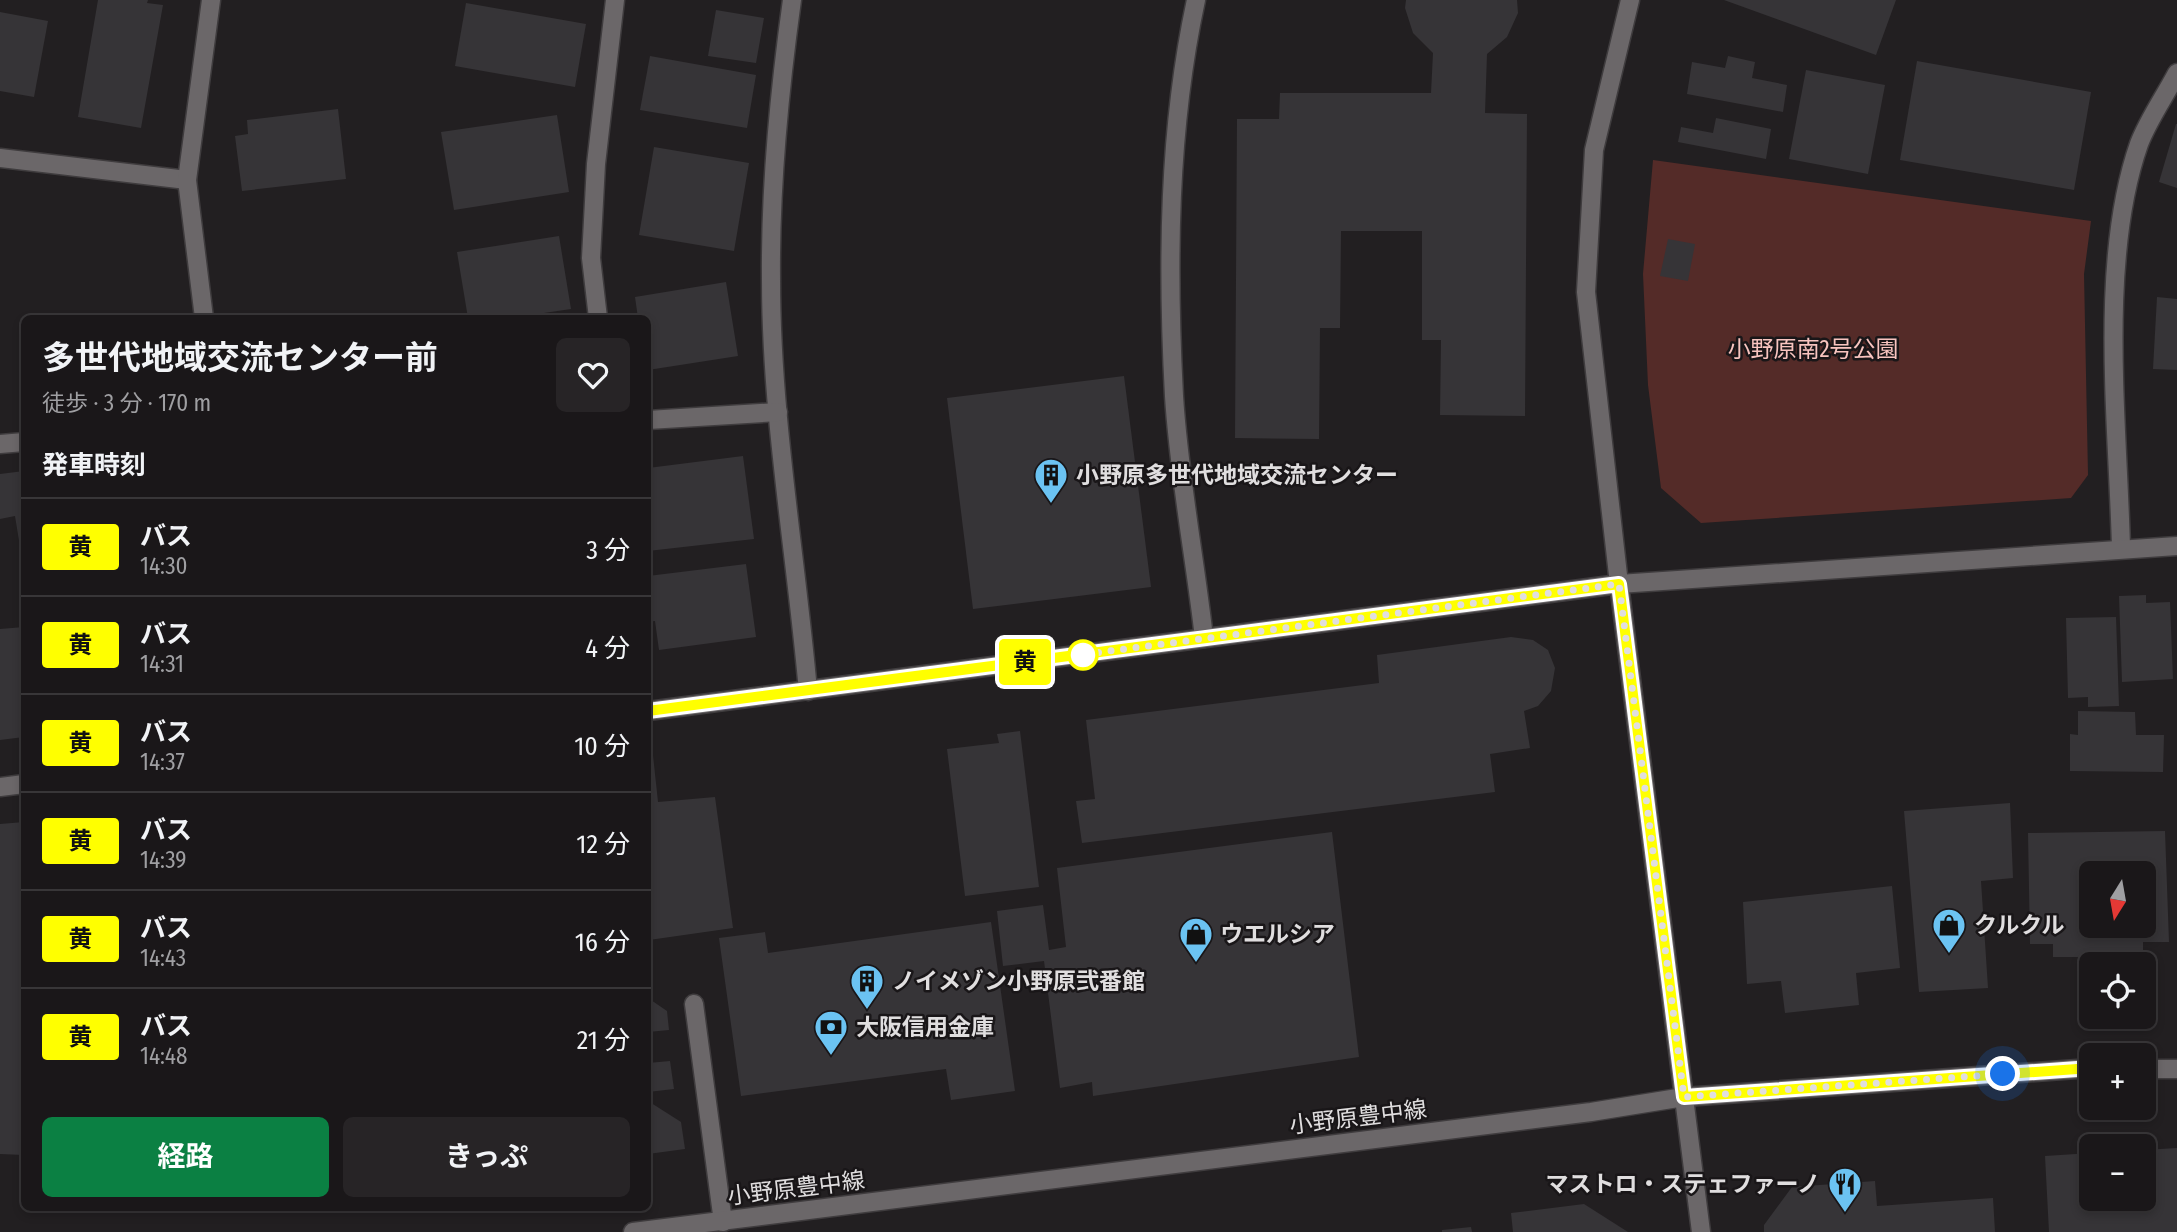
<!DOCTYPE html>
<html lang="ja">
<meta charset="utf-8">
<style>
:root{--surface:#1a1719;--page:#272426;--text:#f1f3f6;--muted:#9f9fa2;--line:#383638;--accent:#0b8043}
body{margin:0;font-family:"Fira Sans Condensed","Noto Sans JP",sans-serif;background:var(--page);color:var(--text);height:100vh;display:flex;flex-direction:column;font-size:26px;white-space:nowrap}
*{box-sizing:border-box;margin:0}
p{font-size:23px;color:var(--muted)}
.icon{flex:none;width:38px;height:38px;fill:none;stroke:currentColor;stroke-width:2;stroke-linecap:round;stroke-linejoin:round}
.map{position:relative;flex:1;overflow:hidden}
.details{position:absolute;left:21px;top:315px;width:630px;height:896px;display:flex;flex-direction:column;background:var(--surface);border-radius:10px;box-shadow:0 4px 10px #0003,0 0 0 2px var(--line)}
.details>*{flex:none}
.badge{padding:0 14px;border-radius:5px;font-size:24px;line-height:46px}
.needle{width:46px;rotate:191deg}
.controls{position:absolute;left:2079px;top:861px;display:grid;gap:14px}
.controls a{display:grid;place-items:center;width:77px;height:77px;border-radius:10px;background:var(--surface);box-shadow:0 4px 10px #0003,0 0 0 2px var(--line);font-size:35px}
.you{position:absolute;width:35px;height:35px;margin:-18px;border:5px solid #fff;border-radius:50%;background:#1a73e8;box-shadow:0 0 0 10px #1a73e833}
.map>.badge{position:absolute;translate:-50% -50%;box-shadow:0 0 0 4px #fff}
h2{padding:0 21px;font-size:26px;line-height:63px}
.round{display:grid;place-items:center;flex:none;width:74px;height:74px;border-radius:10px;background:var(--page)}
.overview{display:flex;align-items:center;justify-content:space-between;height:119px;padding:0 21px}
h1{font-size:33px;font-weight:700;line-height:52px}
.button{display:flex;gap:14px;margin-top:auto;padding:14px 21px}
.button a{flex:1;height:80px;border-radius:10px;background:var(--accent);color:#fff;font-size:28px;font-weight:700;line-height:80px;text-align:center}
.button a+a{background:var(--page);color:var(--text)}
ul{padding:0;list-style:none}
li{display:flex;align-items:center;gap:21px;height:98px;padding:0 21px;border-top:2px solid var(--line)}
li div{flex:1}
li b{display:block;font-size:26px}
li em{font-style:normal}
li .badge{min-width:77px;font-weight:700;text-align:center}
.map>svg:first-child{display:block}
.green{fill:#542b28}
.building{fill:#363437;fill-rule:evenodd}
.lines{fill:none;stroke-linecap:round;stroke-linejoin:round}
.minor-casing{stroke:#3f3c3e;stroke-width:21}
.minor{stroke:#6b6769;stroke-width:18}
.line-casing{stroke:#fff;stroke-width:16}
.line{stroke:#ff0;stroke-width:10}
.walk{stroke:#e0dedf;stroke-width:7;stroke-dasharray:0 12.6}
.stop-dot{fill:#fff;stroke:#ff0;stroke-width:3.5}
.labels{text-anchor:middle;stroke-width:5;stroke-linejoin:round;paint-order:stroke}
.park-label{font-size:23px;fill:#f8c4bf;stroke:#191618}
.poi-label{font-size:23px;font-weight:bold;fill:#e0dedf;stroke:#191618;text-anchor:start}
.street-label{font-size:23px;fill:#e0dedf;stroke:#191618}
</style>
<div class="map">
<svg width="2177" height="1232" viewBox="0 0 2177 1232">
<rect width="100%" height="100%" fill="#221f21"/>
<polygon class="green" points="1653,160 2091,221 2084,274 2088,475 2071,498 1701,523 1661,488 1648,385 1643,274"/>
<g class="building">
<polygon points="98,0 148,0 147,3 163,5 141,128 78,117"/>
<polygon points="1406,0 1517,0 1518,13 1507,37 1487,54 1485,113 1527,114 1525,416 1440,415 1441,340 1422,340 1422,231 1341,231 1340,328 1320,328 1319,439 1235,438 1237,119 1279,119 1280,93 1431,93 1433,53 1413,33 1405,8"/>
<polygon points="1724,0 1896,0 1876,55"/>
<polygon points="466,3 586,24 575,87 455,66"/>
<polygon points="716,10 764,18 756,63 708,56"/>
<polygon points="0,12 48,21 34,97 0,91"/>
<polygon points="650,56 756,75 747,128 640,110"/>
<polygon points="1728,56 1755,62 1752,78 1787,85 1783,112 1687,94 1692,62 1725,68"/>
<polygon points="1917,61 2091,92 2074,190 1900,160"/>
<polygon points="1806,70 1885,85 1868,174 1789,159"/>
<polygon points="338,109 346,179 242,191 235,136 248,134 247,120"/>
<polygon points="557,115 569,192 454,210 441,132"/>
<polygon points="1716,118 1771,129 1766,159 1678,142 1681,127 1713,133"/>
<polygon points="2176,124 2177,124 2177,188 2159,182"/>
<polygon points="654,147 749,163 734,251 639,235"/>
<polygon points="559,236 571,309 510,318 468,318 457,252"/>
<polygon points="1668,239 1695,244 1688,281 1660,276"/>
<polygon points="726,282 738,356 648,370 648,318 638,318 635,297"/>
<polygon points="2157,297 2177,299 2177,370 2153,369"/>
<polygon points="1124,376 1151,587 973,609 947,398"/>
<polygon points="743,456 754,539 648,551 648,468"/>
<polygon points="24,471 24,565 23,565 15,516 0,519 0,474"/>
<polygon points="746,564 756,637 659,650 655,621 648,622 648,576"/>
<polygon points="2146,595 2146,603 2170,602 2173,679 2122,682 2119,596"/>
<polygon points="2116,617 2119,706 2088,707 2088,697 2068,698 2066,618"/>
<polygon points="24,627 24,737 0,740 0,629"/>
<polygon points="1511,637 1533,640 1548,650 1555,668 1551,691 1538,706 1524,711 1530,748 1490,754 1495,792 1082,843 1076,801 1095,799 1086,720 1379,683 1377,655"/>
<polygon points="2078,711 2135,712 2136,735 2164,735 2163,772 2070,771 2070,734 2078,735"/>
<polygon points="1020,731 1039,887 965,896 947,749 999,743 997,734"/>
<polygon points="652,746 658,802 715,797 733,928 649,940 648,747"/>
<polygon points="2010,803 2013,878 1981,881 1988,988 1919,992 1904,811"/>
<polygon points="24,822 24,1155 0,1154 0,824"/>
<path d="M2165,831L2169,942H2143V955L2113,956V964H2091V992L2084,987L2083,957H2053V944H2030L2028,833ZM2091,873H2144V926H2091Z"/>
<polygon points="1332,832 1359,1057 1093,1096 1092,1082 1060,1088 1044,961 1003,966 997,911 1043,905 1049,950 1066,947 1057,868"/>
<polygon points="1892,886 1900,968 1856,973 1859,1005 1785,1013 1781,981 1747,984 1743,902"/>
<polygon points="991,922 1015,1091 951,1100 946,1069 741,1096 719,938 765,932 768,953"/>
<polygon points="648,998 667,1011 669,1030 648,1032"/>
<polygon points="670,1061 674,1089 648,1092 648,1063"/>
<polygon points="648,1101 681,1122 685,1149 648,1154"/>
<polygon points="2177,1148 2177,1232 2049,1232 2045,1156 2091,1153 2091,1199 2144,1199 2144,1150"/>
<polygon points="1875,1181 1877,1206 1993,1198 1995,1232 1764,1232 1764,1225 1792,1187"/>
<polygon points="1584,1204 1628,1232 1513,1232 1511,1213"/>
<polygon points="1471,1227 1472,1232 1442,1232 1442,1230"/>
</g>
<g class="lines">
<defs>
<g id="minor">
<path d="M792,0C779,93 770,186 771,280C771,417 796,555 808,691"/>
<path d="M1196,0C1168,129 1167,264 1174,396C1179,477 1195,558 1204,638"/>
<polyline points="1630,0 1594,150 1586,292 1619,584 1701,1232"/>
<polyline points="0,158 187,180"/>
<polyline points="204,318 187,180 211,0"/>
<polyline points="598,318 591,258 596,164 615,0"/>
<polyline points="648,420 778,412"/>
<polyline points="0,444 24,442"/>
<path d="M2121,548C2118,424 2098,261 2139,144C2148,120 2165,96 2177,73"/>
<polyline points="648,711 1619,584 2177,546"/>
<polyline points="0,787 24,784"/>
<polyline points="694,1004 723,1222"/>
<polyline points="2144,1069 2177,1069"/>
<polyline points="633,1232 1591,1112 1684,1097 2091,1068"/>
</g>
</defs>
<use href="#minor" class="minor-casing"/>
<use href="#minor" class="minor"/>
</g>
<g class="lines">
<defs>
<polyline id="line" points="648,711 1619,584 1684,1097 2091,1068"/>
</defs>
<use href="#line" class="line-casing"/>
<use href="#line" class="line"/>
<polyline class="walk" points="1083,655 1072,656 1619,584 1684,1097 2003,1074"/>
</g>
<defs>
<symbol id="building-pin" viewBox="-11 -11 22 30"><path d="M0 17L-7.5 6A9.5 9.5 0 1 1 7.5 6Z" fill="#6bc3f2" stroke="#191618"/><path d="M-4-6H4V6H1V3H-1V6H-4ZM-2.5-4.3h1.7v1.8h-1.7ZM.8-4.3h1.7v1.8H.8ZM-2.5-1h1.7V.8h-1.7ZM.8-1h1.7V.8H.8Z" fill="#111"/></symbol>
<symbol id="shop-pin" viewBox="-11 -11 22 30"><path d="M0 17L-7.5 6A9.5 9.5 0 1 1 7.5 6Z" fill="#6bc3f2" stroke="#191618"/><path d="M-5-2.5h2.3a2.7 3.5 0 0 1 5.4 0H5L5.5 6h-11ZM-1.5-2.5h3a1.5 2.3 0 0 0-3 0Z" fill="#111"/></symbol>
<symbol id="bank-pin" viewBox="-11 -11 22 30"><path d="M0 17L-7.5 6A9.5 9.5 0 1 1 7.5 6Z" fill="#6bc3f2" stroke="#191618"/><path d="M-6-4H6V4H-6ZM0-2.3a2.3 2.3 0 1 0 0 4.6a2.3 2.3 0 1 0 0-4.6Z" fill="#111"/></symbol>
<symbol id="restaurant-pin" viewBox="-11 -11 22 30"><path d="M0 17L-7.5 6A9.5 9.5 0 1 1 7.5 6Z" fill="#6bc3f2" stroke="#191618"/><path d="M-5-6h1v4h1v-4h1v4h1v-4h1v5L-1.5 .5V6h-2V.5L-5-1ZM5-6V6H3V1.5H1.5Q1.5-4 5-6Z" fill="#111"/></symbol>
</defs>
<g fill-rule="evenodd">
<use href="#building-pin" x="1032" y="456" width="38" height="52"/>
<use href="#shop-pin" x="1930" y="906" width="38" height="52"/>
<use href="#shop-pin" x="1177" y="915" width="38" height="52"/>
<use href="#building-pin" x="848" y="962" width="38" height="52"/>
<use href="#bank-pin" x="812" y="1008" width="38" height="52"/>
<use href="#restaurant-pin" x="1826" y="1165" width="38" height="52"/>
</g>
<circle class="stop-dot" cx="1083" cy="655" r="14"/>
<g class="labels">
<g class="park-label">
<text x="1813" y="357">小野原南2号公園</text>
</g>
<g class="poi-label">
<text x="1076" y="483">小野原多世代地域交流センター</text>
<text x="1974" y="933">クルクル</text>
<text x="1220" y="942">ウエルシア</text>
<text x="892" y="989">ノイメゾン小野原弐番館</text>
<text x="856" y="1035">大阪信用金庫</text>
<text x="1820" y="1192" text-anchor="end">マストロ・ステェファーノ</text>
</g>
<g class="street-label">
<text transform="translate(1358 1117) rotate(-7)" y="8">小野原豊中線</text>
<text transform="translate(796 1188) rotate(-7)" y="8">小野原豊中線</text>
</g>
</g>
</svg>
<div class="controls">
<a><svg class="needle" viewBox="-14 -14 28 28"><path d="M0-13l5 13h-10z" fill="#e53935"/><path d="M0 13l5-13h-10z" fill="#9f9fa2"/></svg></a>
<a><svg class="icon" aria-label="locate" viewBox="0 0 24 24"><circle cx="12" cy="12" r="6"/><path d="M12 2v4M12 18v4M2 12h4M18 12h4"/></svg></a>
<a>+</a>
<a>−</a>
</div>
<div class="you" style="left:2003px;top:1074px"></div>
<b class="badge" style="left:1025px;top:662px;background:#ff0;color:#111">黄</b>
<section class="details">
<div class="overview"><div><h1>多世代地域交流センター前</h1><p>徒歩 · 3 分 · 170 m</p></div><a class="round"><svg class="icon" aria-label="heart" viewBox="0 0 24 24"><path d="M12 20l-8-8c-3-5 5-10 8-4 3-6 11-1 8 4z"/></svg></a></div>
<h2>発車時刻</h2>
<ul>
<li><span class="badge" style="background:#ff0;color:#111">黄</span><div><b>バス</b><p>14:30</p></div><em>3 分</em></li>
<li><span class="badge" style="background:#ff0;color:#111">黄</span><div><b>バス</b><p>14:31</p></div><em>4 分</em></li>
<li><span class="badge" style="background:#ff0;color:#111">黄</span><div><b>バス</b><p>14:37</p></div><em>10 分</em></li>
<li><span class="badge" style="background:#ff0;color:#111">黄</span><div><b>バス</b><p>14:39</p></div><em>12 分</em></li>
<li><span class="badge" style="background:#ff0;color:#111">黄</span><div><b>バス</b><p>14:43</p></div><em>16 分</em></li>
<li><span class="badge" style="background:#ff0;color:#111">黄</span><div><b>バス</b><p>14:48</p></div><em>21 分</em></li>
</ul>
<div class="button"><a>経路</a><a>きっぷ</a></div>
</section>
</div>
